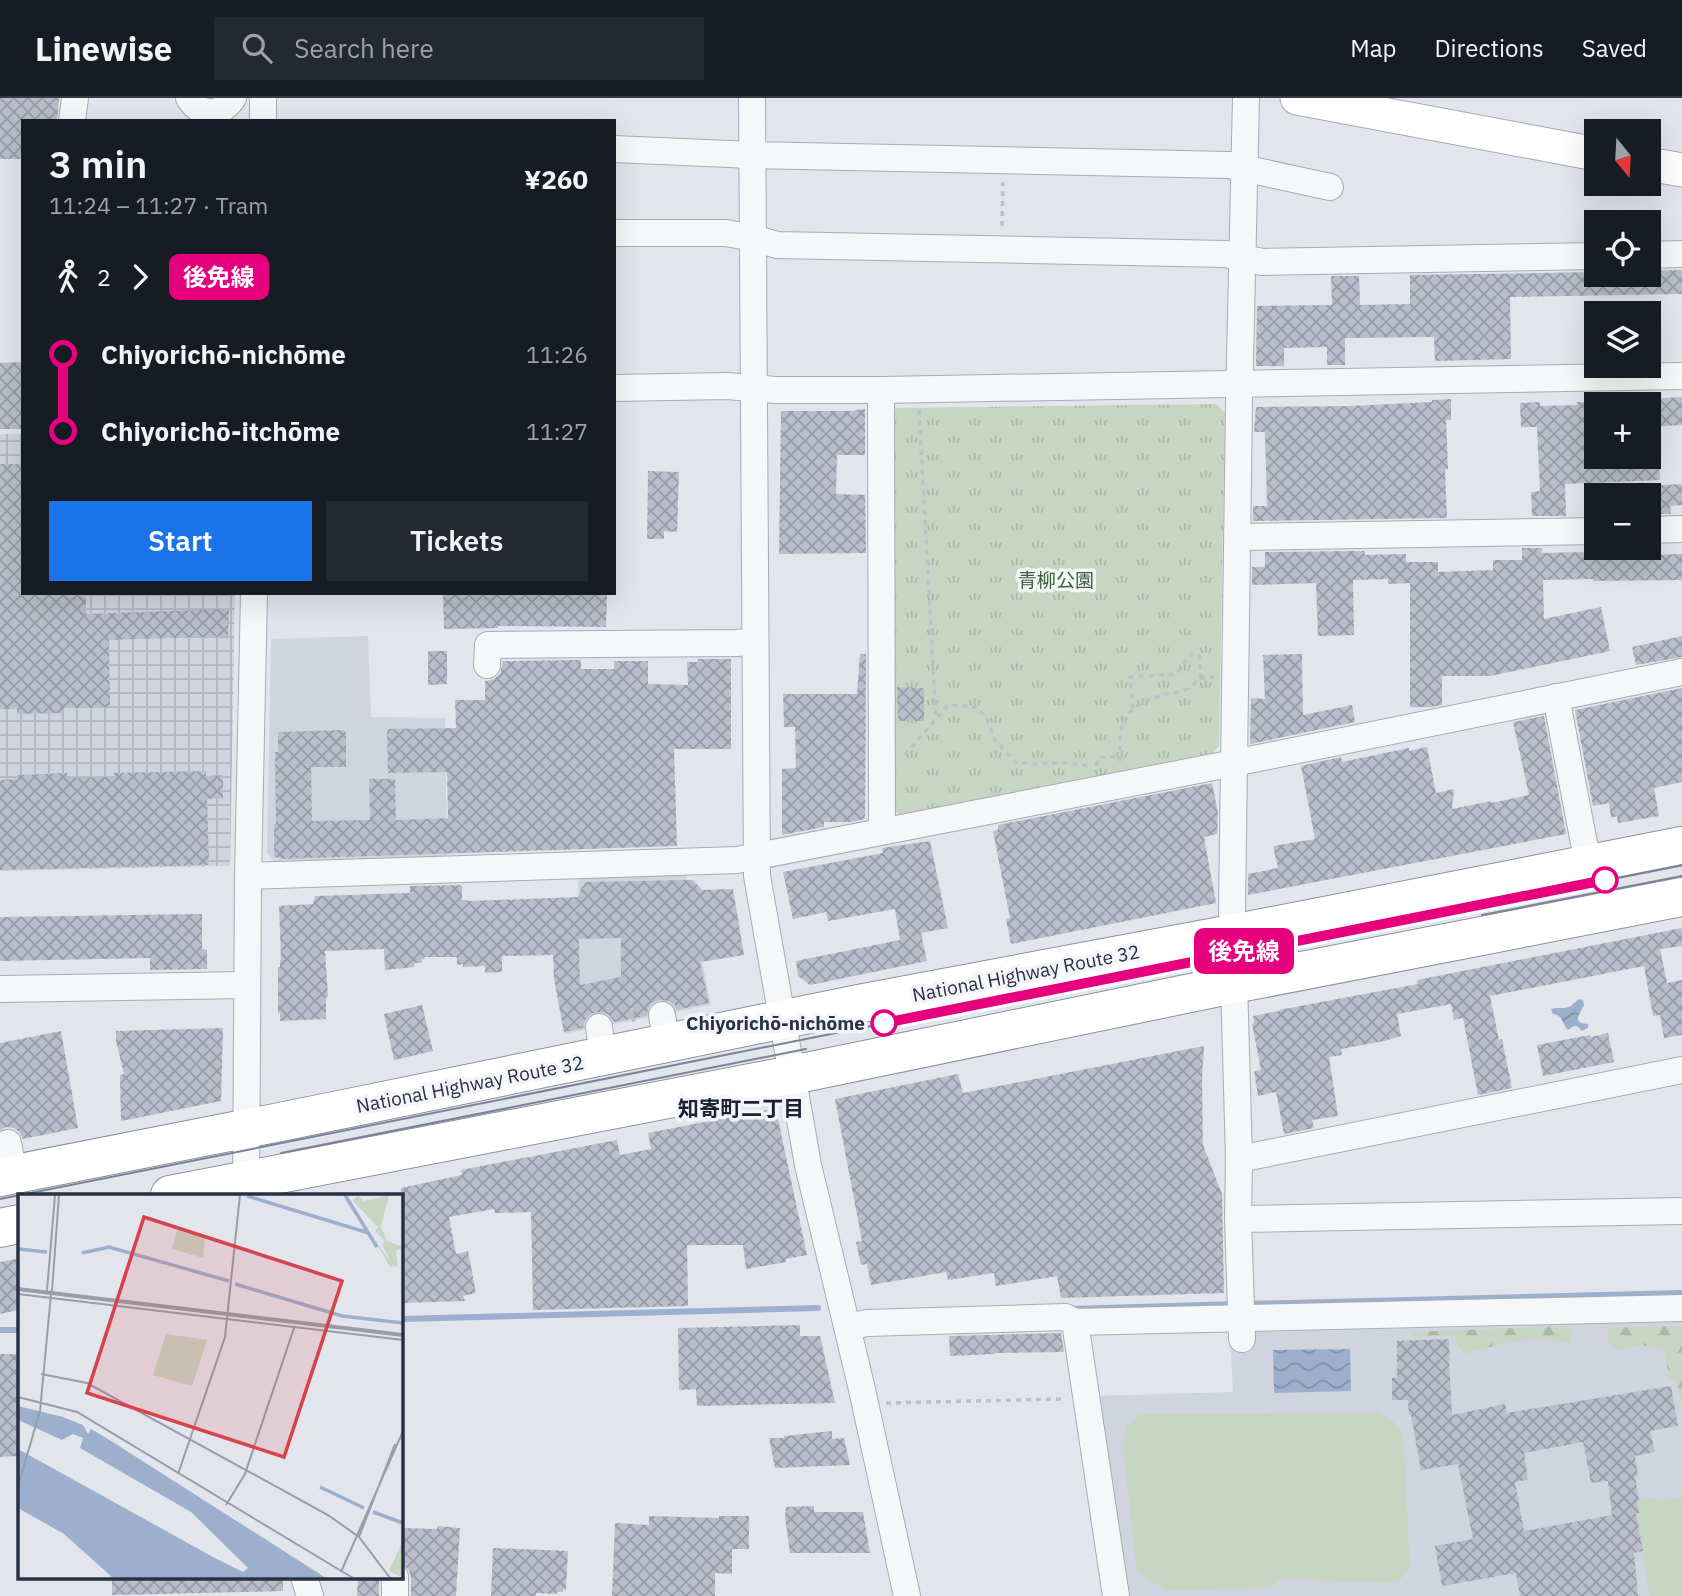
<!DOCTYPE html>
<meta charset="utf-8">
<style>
:root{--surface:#171b24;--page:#242831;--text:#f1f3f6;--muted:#9ea1a6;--line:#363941;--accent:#1a73e8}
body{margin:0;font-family:"IBM Plex Sans","Noto Sans JP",sans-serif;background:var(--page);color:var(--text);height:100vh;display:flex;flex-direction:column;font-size:26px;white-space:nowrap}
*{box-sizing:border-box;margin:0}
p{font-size:23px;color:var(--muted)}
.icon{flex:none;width:38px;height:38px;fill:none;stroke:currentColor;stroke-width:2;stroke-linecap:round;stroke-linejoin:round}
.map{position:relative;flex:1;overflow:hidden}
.panel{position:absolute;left:21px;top:21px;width:595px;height:476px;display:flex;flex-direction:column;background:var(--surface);border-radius:0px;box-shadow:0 7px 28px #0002}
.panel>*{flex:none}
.badge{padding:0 14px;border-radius:10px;font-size:24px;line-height:46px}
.needle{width:46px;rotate:162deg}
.fabs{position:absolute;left:1584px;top:21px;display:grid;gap:14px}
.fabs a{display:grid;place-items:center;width:77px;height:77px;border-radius:0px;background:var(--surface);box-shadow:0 7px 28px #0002;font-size:35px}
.map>.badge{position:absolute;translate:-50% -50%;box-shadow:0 0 0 4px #fff}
.legs{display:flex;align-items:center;gap:10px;height:77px;padding:0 28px;font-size:23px}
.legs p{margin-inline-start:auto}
.head{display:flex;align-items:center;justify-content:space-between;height:119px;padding:0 28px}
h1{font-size:38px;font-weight:600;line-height:52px}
.button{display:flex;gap:14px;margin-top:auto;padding:14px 28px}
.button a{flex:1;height:80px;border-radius:0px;background:var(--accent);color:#fff;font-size:28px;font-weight:600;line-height:80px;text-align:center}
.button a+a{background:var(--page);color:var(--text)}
ul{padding:0 28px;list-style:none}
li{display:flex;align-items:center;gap:24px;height:77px;font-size:26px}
li i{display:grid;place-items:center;width:10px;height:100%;margin:0 9px;background:currentColor}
li i::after{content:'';width:18px;height:18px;margin:-9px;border:5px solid;border-radius:50%;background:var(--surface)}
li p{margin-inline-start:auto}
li:first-child i{background:linear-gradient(#0000 50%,currentColor 0)}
li:last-child i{background:linear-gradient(currentColor 50%,#0000 0)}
header{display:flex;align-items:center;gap:42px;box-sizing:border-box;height:98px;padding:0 35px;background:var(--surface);border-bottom:2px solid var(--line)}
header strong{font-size:33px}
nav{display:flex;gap:38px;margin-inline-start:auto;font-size:24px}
.search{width:490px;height:63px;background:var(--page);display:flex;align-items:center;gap:18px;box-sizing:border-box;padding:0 24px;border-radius:0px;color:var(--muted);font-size:26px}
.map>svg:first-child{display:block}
.built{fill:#d0d4de}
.industrial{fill:url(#industrial-grid)}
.grass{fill:#c7d6c3}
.forest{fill:url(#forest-firs)}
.park{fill:url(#park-tufts)}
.water{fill:url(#water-waves)}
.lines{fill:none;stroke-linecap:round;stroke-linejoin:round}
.stream{stroke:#9cb0cd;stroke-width:6}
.building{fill:url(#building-cross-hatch);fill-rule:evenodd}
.minor-casing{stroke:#a7abb7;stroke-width:28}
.major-casing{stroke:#a1a9b8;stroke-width:35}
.highway-casing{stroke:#8991a3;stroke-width:40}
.path{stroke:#bdc0c7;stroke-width:3.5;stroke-dasharray:5 5;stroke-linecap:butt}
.minor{stroke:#f6f7f9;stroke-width:26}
.major{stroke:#fff;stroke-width:33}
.highway{stroke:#fff;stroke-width:38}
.tram{stroke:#7b8396;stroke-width:2}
.line-1-casing{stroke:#fff;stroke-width:16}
.line-1{stroke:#e6007e;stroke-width:10}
.stop-1-dot{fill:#fff;stroke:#e6007e;stroke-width:3.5}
.labels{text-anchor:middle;stroke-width:7;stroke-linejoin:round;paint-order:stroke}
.park-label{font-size:19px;fill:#3b6136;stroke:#f3f5f9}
.street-label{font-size:19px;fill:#293145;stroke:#f3f5f9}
.stop-label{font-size:19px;font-weight:bold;fill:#293145;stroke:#f3f5f9;text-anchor:end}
.neighbourhood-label{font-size:21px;font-weight:bold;fill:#1b2236;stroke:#f3f5f9}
.inset-river{fill:none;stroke:#9cb0cd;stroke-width:3.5}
.inset-road{fill:none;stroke:#999da9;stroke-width:2}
.view{fill:#d6424d;fill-opacity:0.15;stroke:#d6424d;stroke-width:3.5}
.inset-edge{fill:none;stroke:#293145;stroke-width:3.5}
</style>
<header>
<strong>Linewise</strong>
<div class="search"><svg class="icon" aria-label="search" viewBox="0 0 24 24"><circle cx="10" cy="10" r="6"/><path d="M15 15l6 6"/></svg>Search here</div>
<nav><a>Map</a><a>Directions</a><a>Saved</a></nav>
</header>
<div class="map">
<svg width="1682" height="1498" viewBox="0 0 1682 1498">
<defs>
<pattern id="industrial-grid" width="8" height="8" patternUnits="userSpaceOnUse" patternTransform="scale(1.75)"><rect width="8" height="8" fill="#d0d4de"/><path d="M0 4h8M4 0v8" fill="none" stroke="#b3b6c0"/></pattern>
<pattern id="forest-firs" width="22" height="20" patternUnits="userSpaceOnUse" patternTransform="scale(1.75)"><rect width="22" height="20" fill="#c7d6c3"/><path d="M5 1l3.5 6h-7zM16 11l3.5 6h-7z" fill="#abb8a9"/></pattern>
<pattern id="park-tufts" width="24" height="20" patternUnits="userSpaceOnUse" patternTransform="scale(1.75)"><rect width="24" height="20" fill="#c7d6c3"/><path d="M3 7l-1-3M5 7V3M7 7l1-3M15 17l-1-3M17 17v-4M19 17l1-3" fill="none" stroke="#abb8a9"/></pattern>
<pattern id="water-waves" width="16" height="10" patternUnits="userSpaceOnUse" patternTransform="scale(1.75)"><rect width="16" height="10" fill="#9cb0cd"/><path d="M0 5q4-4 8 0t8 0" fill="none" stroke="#7f90a8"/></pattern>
<pattern id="building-cross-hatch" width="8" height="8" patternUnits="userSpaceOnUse" patternTransform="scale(1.75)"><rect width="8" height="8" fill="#b9beca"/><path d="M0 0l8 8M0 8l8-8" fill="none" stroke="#969ba6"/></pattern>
</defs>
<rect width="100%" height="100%" fill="#e3e5ec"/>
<g class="built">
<polygon points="368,538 371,619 445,620 447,759 274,763 267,755 271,541"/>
<polygon points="686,777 687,839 697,839 711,907 564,936 553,876 580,874 578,780"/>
<polygon points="1682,1224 1682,1498 1123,1498 1093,1298 1233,1294 1230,1241 1250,1240 1256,1234"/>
</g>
<polygon class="industrial" points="0,336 23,336 23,495 235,495 230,768 0,773"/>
<g class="grass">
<path d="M1377,1314L1391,1321L1403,1335L1410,1468C1404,1481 1399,1484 1384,1485L1282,1481L1268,1490L1165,1492L1137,1474L1123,1349L1126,1329L1140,1316Z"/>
<polygon points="1657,1399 1658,1403 1682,1399 1682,1498 1650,1498 1636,1415 1639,1414 1637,1403"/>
</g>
<g class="forest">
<path d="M1566,1228L1572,1233L1570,1244C1557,1246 1554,1241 1543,1241C1516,1242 1490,1248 1465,1256L1458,1248L1455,1237L1417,1239L1411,1234Z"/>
<polygon points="1682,1228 1682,1302 1675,1284 1669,1280 1664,1252 1642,1247 1616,1252 1607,1242 1608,1230"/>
</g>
<polygon class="park" points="1217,306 1225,316 1219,648 1213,655 901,717 890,710 889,317 897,310"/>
<g class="water">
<path d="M1580,901L1583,903L1584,907L1578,919V922L1581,925L1588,926V930L1582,933L1577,928H1574L1568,932C1562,926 1563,917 1553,916L1551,911C1557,909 1563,911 1569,909C1573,907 1575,903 1580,901Z"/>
<polygon points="1350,1251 1351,1293 1274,1295 1273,1252"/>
</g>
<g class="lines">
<g class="stream">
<polyline points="1247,1206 1682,1195"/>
<polyline points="1072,1211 1236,1206"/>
<polyline points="401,1221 818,1210"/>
<polyline points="0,1232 19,1232"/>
</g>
</g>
<g class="building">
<polygon points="0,0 59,0 57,23 23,23 23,61 0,61"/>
<polygon points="1682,172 1682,196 1510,199 1511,261 1435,263 1434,239 1345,240 1345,267 1327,267 1327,249 1284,250 1284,268 1256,268 1257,208 1332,207 1331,178 1359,178 1360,207 1410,206 1410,177 1596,174 1596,177 1648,177 1648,173"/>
<polygon points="23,264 23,331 0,331 0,265"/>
<polygon points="1682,299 1682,327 1648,329 1648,301"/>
<polygon points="1451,301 1451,322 1446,322 1448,371 1445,371 1447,420 1253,423 1253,408 1267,408 1265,334 1254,334 1256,309 1351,308 1432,304 1432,302"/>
<polygon points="1540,304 1540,308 1577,307 1577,304 1596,304 1596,359 1659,359 1660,382 1565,386 1566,418 1532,418 1531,394 1540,393 1537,329 1521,329 1520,305"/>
<polygon points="865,311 865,357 837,357 836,396 865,397 866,455 779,456 781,313 855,313 855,312"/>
<polygon points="0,366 23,366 23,495 86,495 86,516 229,511 228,538 109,542 110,609 64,610 64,615 17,616 17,611 0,611"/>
<polygon points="648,373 679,374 677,434 664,433 664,441 647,441"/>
<polygon points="1682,386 1682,407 1670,408 1671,416 1648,416 1648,388"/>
<polygon points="1522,450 1542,450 1542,455 1633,453 1633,457 1682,456 1682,482 1593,483 1593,481 1543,482 1544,521 1601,509 1610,553 1490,578 1442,578 1442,607 1430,609 1410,609 1410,485 1388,486 1388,481 1353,482 1354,537 1318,538 1316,485 1252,487 1252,469 1265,469 1265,454 1364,453 1365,457 1406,456 1406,464 1438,464 1438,474 1493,472 1493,462 1522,462"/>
<polygon points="443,495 607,495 606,529 498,528 498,530 444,531"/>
<polygon points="1682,538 1682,559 1636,567 1632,549"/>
<polygon points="428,553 447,553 447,586 428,587"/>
<polygon points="860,556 866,556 865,721 851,724 824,724 824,729 782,737 782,671 796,670 795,629 784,629 783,596 857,596"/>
<polygon points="1302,556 1303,617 1352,607 1355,624 1250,646 1251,600 1265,601 1263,557"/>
<polygon points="698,561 731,561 731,651 674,651 677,748 280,761 280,760 274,759 274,726 276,726 275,654 278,654 278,634 344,632 346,635 346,669 311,669 312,723 370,722 369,681 395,681 396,722 448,720 447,674 388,675 387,631 456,630 455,602 485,602 485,583 494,581 500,576 503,563 581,562 581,571 614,571 614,563 648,563 648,586 688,587 687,564 698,564"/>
<polygon points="897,589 924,590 924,623 898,623"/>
<polygon points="1682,590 1682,684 1654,690 1659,718 1618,725 1617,718 1611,720 1609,705 1593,708 1575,612"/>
<polygon points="1544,618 1566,736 1248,797 1248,776 1278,770 1273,748 1315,741 1301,668 1341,659 1342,664 1409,650 1409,653 1427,649 1436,695 1454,691 1452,711 1491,703 1491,705 1529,697 1513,624"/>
<polygon points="206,673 206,678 223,677 223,700 207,701 209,767 0,772 0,682 18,681 18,677 67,675 67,680 114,679 114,675"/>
<polygon points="1212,685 1218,715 1217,736 1204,739 1216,805 1011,846 1006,821 1010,820 993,733 998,732 998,727"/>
<polygon points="930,743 948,830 921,835 927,863 810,887 798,878 796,863 900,842 895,811 828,823 826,814 793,821 783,774 883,755 882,750"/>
<path d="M693,782L702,792L733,791L744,857L700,864L709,905L677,912L674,906L668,903L659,902L651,905L648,911L647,918L614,924L611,919L606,915L596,914L589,917L584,924L583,930L564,934L554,880L553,857L502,858V874L485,875V868L463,869V866L457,867V859H424L425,861H422V865H415L414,869L385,872L384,851L325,853L328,899H326V921L280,923V915L278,916V870L280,869V862H281L279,808L313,806L315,798L410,795V788L462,787V802L472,803L578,799L581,791L586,784ZM621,840V879L580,887L579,841Z"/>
<polygon points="202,816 202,851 207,852 207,871 150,872 150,860 0,863 0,819"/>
<polygon points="1682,830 1682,848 1660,851 1667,885 1682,882 1682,937 1664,940 1660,917 1653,918 1644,868 1490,898 1499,942 1502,941 1512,990 1478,997 1463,920 1454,922 1451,906 1397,916 1401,938 1384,943 1341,951 1342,957 1329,959 1338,1018 1312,1022 1314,1030 1284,1036 1276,994 1258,998 1254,973 1261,972 1252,926 1254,925 1253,918 1279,913 1279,912 1418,886 1417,882"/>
<polygon points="422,907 433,953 394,962 384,916"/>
<polygon points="223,930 221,1003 121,1023 120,977 124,976 116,943 116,933"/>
<polygon points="61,933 78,1030 23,1041 19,1034 14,1030 6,1029 0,1032 0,945"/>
<polygon points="1608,935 1614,964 1543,978 1537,947 1590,937 1591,939"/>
<polygon points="1204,948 1202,982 1203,1047 1222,1096 1224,1195 1061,1200 1057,1178 996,1188 994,1175 948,1182 946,1174 871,1187 867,1166 861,1167 856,1144 862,1143 835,1001 958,976 963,995"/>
<polygon points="766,1012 778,1021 807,1157 785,1161 786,1164 746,1171 743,1147 687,1147 688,1208 533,1212 531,1114 495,1115 494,1111 449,1119 456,1156 468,1153 476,1195 463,1198 465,1203 401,1205 401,1090 462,1077 461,1072 617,1042 620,1057 651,1051 648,1035"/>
<polygon points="16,1161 19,1178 19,1212 0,1216 0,1164"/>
<polygon points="800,1227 800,1238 820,1238 835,1305 697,1308 696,1291 679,1292 678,1230"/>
<polygon points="1061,1235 1064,1254 995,1255 995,1256 950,1258 949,1238"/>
<path d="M1449,1241L1450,1264H1449L1452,1317L1505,1306L1507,1315L1671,1288L1678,1328L1650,1333L1655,1354L1635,1358L1638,1378H1635L1639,1402L1637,1403L1639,1415H1636L1643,1453L1634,1455L1638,1498H1520L1516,1475L1442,1488L1435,1448L1473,1441L1458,1366L1421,1372L1411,1317H1409L1408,1302H1392V1280H1397V1243ZM1583,1344L1591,1385L1608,1383L1612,1417L1524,1433L1515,1384L1528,1382L1524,1355Z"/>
<polygon points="0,1256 19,1256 19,1358 0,1359"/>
<polygon points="832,1333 832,1341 844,1340 850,1367 775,1370 769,1340 784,1340 784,1338"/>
<polygon points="814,1408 814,1414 863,1414 870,1455 790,1455 785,1419 786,1409"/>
<polygon points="649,1418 719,1420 719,1418 749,1418 749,1451 732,1451 732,1476 715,1475 715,1498 612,1498 615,1425 649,1427"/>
<polygon points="437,1428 460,1430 456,1498 411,1498 411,1479 409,1472 401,1465 401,1430 437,1431"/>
<polygon points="493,1450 568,1453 566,1492 563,1491 563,1494 557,1494 557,1496 536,1495 536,1498 491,1498"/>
<polygon points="112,1479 283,1479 283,1493 112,1497"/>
<polygon points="358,1479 379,1479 379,1498 357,1498"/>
</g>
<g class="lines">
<defs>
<g id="minor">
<path d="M189,0C202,20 220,18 233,0"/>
<polyline points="752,0 757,778 808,1067 861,1287 907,1498"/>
<polyline points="72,23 75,0"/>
<polyline points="263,23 263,0"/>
<polyline points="614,51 752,57 1229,67 1330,89"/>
<polyline points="614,135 726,135 753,140 777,147 1226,156 1262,164 1596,158"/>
<polyline points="1648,157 1682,156"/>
<polyline points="614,290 727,288 775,292 881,292 1682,278"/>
<polyline points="881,292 882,733"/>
<polyline points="1648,432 1682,431"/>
<polyline points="1238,439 1596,433"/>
<polyline points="487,567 488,547 737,545 755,543"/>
<polyline points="1556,599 1588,766"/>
<polyline points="248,778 737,762 1234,665 1682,574"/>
<polyline points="0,891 247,887"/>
<polyline points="662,917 667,946"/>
<polyline points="599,929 603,959"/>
<polyline points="8,1045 14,1076"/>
<polyline points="1239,1061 1682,972"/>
<polyline points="246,1097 248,778 254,495"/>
<polyline points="1238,1121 1682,1113"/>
<polyline points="1075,1224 1116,1498"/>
<polyline points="847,1229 867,1225 1065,1219 1075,1224 1682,1210"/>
<polyline points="1242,1241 1238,1121 1239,1061 1232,811 1239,306 1246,0"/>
<polyline points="304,1479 310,1498"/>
<polyline points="395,1498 395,1479"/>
</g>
<g id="major">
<polyline points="1297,0 1596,56"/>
<polyline points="1648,66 1682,72"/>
</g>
<g id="highway">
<polyline points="0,1079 280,1024 863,905 1232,836 1682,748"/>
<polyline points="170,1097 792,977 1234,886 1682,799"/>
<polyline points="0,1130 19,1126"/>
</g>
</defs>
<use href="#minor" class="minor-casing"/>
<use href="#major" class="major-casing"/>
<use href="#highway" class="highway-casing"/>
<g class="path">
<polyline points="1002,128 1003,84"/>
<polyline points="919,312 936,622"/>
<polyline points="1133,610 1130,579 1177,576 1191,556 1199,557 1201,579"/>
<polyline points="905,657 948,607 976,609 986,619 995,642 1015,664 1029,666 1063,665 1090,668"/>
<path d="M1120,663C1118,624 1124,607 1164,597C1170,595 1179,595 1185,592C1200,584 1195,579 1214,579"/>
<polyline points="1096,668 1099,660 1120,658"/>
<polyline points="630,900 634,924"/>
<polyline points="886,1305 1064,1301"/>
</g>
<use href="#minor" class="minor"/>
<use href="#major" class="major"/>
<use href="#highway" class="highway"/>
<g class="tram">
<polyline points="1482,817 1682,778"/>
<polyline points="281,1055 806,951"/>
<polyline points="0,1101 1682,767"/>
</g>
</g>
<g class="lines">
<defs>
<polyline id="line-1" points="884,925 1605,782"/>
</defs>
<use href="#line-1" class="line-1-casing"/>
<use href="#line-1" class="line-1"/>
</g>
<g class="stop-1-dot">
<circle cx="1605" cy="782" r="12"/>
<circle cx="884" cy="925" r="12"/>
</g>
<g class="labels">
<g class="park-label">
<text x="1056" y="489">青柳公園</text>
</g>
<g class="street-label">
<text transform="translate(1026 875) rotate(-11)" y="7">National Highway Route 32</text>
<text transform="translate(470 986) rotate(-11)" y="7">National Highway Route 32</text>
</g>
<g class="stop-label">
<text x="865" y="932">Chiyorichō-nichōme</text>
</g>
<g class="neighbourhood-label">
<text x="741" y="1018">知寄町二丁目</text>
</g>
</g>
<g transform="translate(18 1096)">
<rect width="385" height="385" fill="#e3e5ec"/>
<path d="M159,36L187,44L185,64L154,55Z" fill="#c7d6c3"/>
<path d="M340,1L345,7L371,1L363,33L369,47L385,53L378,57L380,72L372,73L357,47L372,66L364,51L367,47L357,37L360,33L335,7Z" fill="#c7d6c3"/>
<path d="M148,140L189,146L174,192L135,181ZM385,346V378L383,383L371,377Z" fill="#c7d6c3"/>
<path d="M0,212L45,223L65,231L70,240L73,235L90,245L308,384H95L46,340L0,314V255L195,363L225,378L230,374L173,318L62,254L65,244L55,240L44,246L0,226Z" fill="#9cb0cd"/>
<path class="inset-river" d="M327,1L359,53M229,2L351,39M0,55L29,58M64,59L91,53L211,87M217,90L324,122L385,129M302,293L346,314M355,318L385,329"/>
<path class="inset-road" d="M0,94L385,140M0,96L385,142M29,97L37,1M34,97L41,1M0,100L385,146M23,180L69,189L310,321L341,343L372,384M0,203L59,218L335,384M160,280L207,143L222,1M0,292L22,217L33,100M208,311L227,280L276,134M341,343L377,250M323,378L385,237"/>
<path class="view" d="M126,23L324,87L266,263L69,199Z"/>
<rect width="385" height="385" class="inset-edge"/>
</g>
</svg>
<div class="fabs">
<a><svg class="needle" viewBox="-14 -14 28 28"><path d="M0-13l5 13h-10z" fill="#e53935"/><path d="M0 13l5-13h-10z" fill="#9ea1a6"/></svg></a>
<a><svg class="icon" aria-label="locate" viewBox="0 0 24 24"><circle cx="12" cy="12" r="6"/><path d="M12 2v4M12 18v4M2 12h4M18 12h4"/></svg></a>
<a><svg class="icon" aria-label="layers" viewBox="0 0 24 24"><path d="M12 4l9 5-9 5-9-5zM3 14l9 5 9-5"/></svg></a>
<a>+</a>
<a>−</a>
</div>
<b class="badge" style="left:1244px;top:853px;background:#e6007e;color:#fff">後免線</b>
<section class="panel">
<div class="head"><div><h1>3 min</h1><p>11:24 – 11:27 · Tram</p></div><b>¥260</b></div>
<div class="legs"><svg class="icon" aria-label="walk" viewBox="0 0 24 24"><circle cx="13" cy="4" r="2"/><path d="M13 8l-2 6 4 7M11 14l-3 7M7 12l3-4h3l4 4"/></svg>2<svg class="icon" aria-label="forward" viewBox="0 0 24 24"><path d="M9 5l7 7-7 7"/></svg><b class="badge" style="background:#e6007e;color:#fff">後免線</b></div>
<ul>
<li><i style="color:#e6007e"></i><b>Chiyorichō-nichōme</b><p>11:26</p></li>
<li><i style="color:#e6007e"></i><b>Chiyorichō-itchōme</b><p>11:27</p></li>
</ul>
<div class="button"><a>Start</a><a>Tickets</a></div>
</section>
</div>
